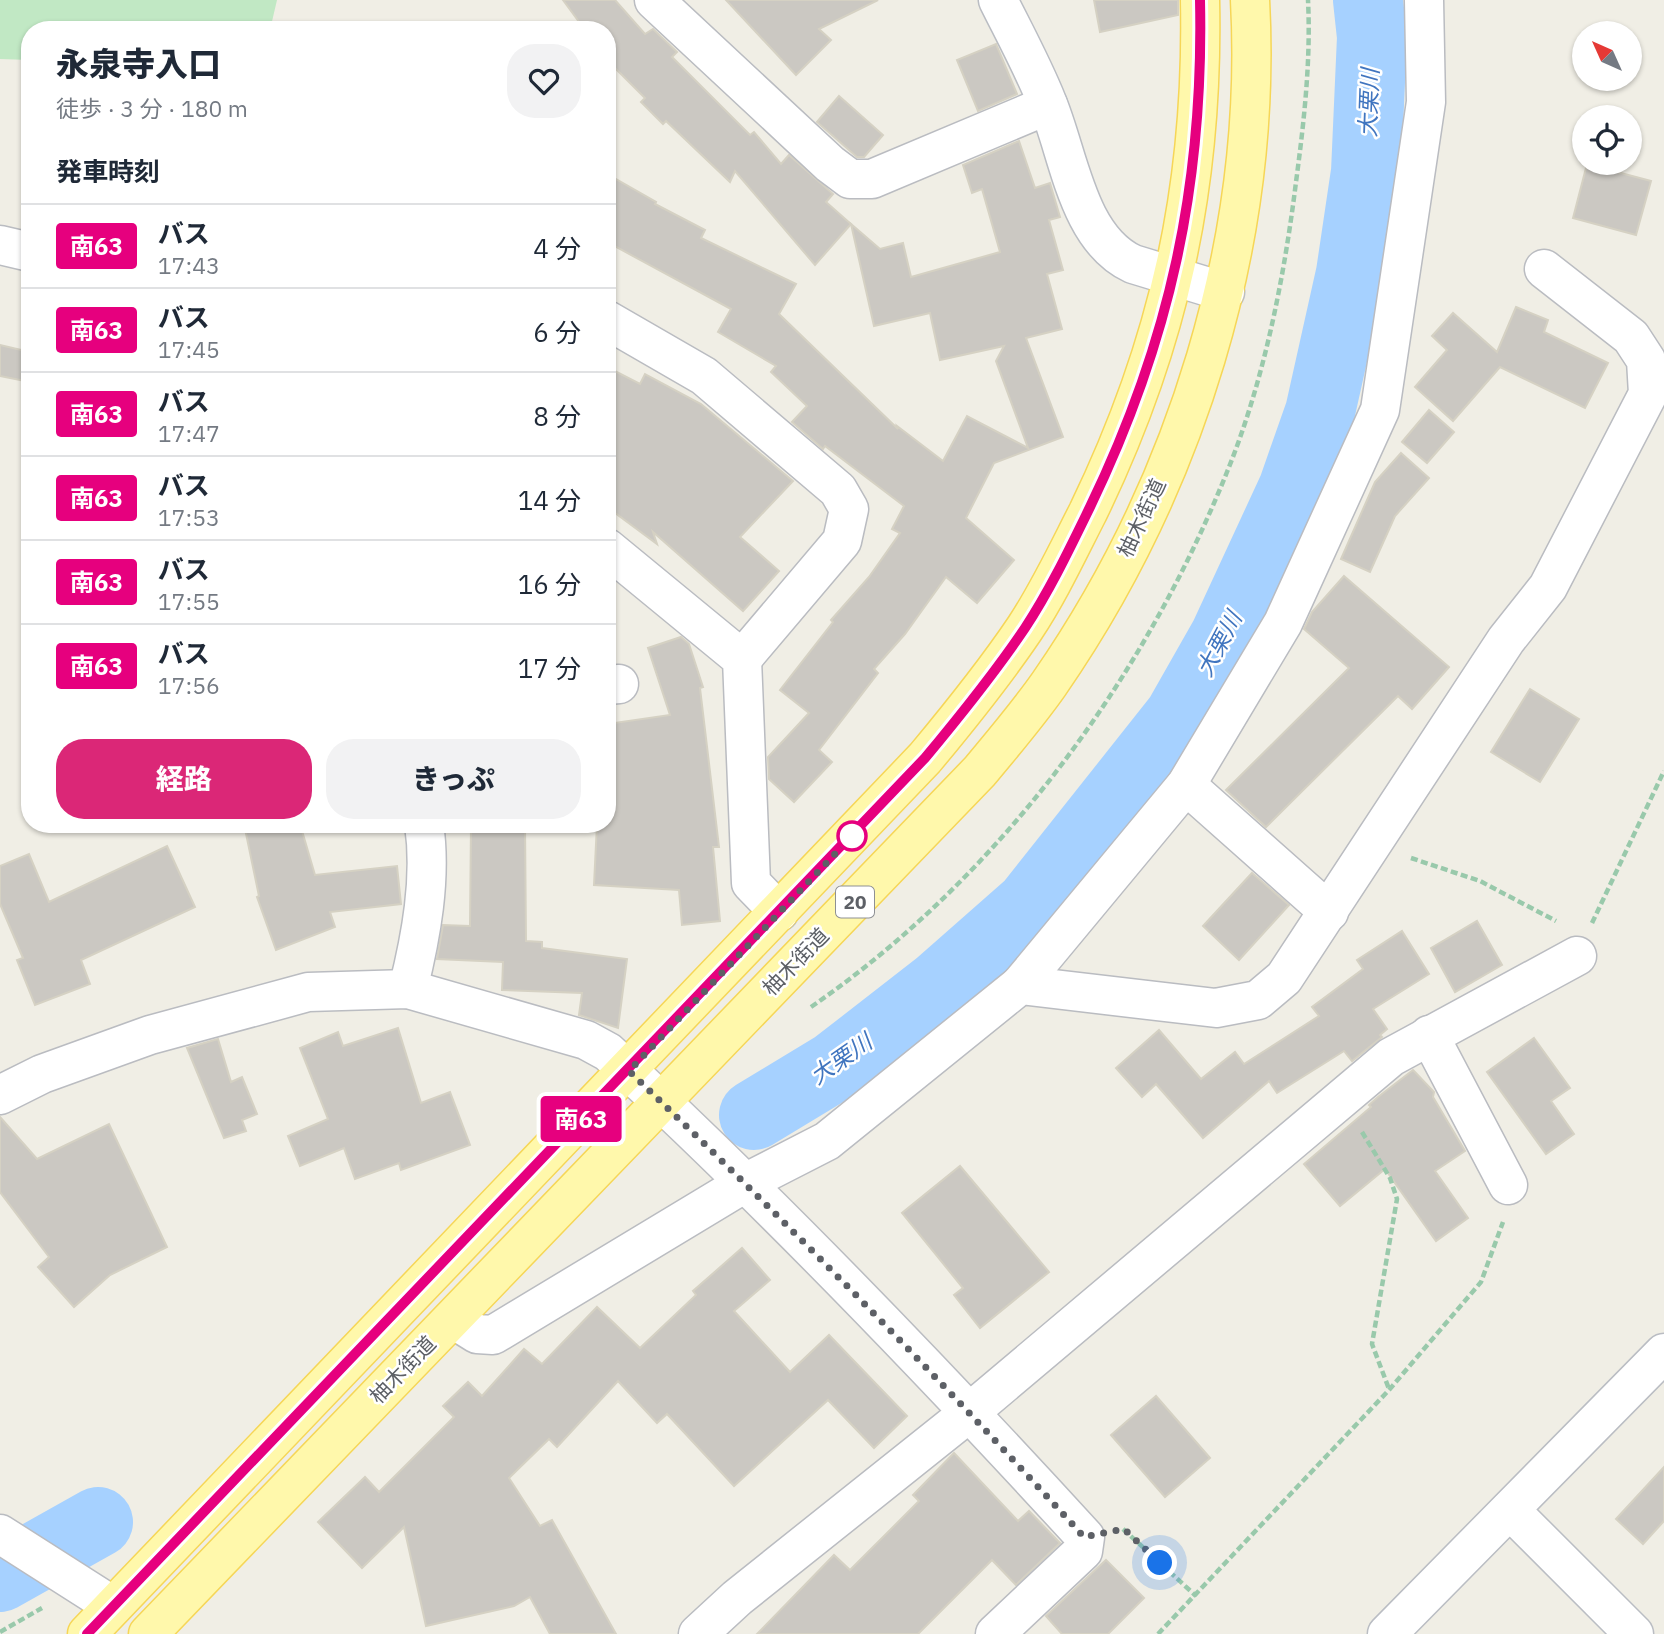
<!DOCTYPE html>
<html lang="ja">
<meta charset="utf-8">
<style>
:root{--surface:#fff;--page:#f2f2f3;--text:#1f2937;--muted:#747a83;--line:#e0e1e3;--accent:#db2777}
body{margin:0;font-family:"IBM Plex Sans","Noto Sans JP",sans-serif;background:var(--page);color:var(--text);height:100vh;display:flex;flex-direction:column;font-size:26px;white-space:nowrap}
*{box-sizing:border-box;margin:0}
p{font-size:23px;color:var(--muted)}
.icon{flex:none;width:38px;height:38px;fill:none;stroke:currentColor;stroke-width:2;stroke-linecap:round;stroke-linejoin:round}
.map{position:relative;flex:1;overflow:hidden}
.drawer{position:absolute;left:21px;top:21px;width:595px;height:812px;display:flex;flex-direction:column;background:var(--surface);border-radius:28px;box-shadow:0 2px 5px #0004}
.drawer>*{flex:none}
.badge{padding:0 14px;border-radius:5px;font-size:24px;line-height:46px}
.needle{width:46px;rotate:315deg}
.tools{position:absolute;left:1572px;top:21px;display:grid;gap:14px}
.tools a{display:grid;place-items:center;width:70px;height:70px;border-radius:50%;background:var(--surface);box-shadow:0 2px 5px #0004;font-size:35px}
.you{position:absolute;width:35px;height:35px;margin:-18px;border:5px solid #fff;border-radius:50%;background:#1a73e8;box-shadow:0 0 0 10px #1a73e833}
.map>.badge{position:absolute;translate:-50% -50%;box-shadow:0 0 0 4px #fff}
h2{padding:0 35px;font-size:26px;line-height:63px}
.round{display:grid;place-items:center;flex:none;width:74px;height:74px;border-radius:28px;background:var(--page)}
.headline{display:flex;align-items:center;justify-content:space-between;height:119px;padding:0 35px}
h1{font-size:33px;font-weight:800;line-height:52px}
.primary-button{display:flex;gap:14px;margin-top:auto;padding:14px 35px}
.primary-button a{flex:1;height:80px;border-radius:28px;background:var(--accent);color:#fff;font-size:28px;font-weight:800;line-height:80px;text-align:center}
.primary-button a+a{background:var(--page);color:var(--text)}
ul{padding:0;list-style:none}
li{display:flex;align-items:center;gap:21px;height:84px;padding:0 35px;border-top:2px solid var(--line)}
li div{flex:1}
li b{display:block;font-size:26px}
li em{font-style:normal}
li .badge{min-width:77px;font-weight:700;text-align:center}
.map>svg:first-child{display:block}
.green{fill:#c1e8c4}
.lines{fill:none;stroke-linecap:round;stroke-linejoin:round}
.river{stroke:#a6d1ff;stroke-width:70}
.building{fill:#cbc8c2;stroke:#d5d1c3;stroke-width:2}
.street-casing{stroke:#babcc1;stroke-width:41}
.secondary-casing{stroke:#babdc3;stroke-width:41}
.primary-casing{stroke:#f6d657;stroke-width:41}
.path{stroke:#99c9ab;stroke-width:4.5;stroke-dasharray:7 3.5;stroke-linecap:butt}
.street{stroke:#fff;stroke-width:38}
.secondary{stroke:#fff;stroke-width:38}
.primary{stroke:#fff8ab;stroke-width:38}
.line-casing{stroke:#fff;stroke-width:16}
.line{stroke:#e6007e;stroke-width:10}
.walk{stroke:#5d6066;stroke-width:7;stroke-dasharray:0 12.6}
.stop-dot{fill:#fff;stroke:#e6007e;stroke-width:3.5}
.labels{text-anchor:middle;stroke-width:5;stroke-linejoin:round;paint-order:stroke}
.shield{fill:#fff;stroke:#8e9094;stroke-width:2}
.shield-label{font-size:19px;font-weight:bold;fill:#5d6066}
.street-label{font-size:21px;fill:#5d6066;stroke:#fff}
.water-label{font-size:23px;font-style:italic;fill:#4075bf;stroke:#fff}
</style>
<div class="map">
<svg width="1664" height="1634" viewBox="0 0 1664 1634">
<rect width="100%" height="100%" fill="#f0eee5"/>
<polygon class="green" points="0,0 277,0 270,30 30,30 30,60 0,59"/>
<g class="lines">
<g class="river">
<polyline points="754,1115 835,1066 938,986 1030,905 1179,717 1225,636 1293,489 1320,412 1351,273 1366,172 1372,37 1368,0"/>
<polyline points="0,1577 98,1522"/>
</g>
</g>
<g class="building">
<polygon points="563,0 615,0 645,34 653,29 677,52 672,57 750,135 754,132 781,164 789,155 833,194 826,202 851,224 815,265 735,171 730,182 666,121 663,124 641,102 645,98 607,60 607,30 585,30"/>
<polygon points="726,0 878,0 819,29 831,40 796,75"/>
<polygon points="1094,0 1178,0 1178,15 1100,32"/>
<polygon points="996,44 1017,94 978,111 957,60"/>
<polygon points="839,96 883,135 864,157 857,157 817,122"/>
<polygon points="1019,141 1035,188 1050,183 1060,217 1049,220 1063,270 1047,274 1062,329 1026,338 1063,437 994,463 966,518 1014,560 977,603 946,577 905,634 874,669 878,673 819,750 832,762 794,802 769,779 768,757 809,713 780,690 833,622 831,620 869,577 900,533 892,529 904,506 825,446 823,449 792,422 807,406 771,372 776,366 718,332 731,309 607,242 607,174 656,202 655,204 705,230 701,238 796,284 779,314 898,429 897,426 943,461 967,416 1028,448 996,361 1004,346 940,360 930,313 874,326 851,224 880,249 903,243 911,277 1000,252 982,189 972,193 963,165"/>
<polygon points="1587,164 1651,181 1636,235 1573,218"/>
<polygon points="1516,307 1548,320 1544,332 1608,363 1585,408 1500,367 1453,421 1415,387 1447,350 1432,336 1453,313 1497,352"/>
<polygon points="0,345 30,352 30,382 0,376"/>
<polygon points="607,367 640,384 645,374 701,404 793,481 740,537 779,571 743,611 653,532 657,544 607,507"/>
<polygon points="1429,410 1454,432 1427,463 1402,442"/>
<polygon points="1401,453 1429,478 1395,516 1370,572 1341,559 1375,482"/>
<polygon points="1344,576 1449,667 1412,709 1398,696 1266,827 1226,790 1349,668 1304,629 1312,612"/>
<polygon points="681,637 689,644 703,687 700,688 719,847 713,847 720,921 682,925 679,890 594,885 597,824 607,824 607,724 670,715 648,648"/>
<polygon points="1530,689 1579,719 1540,782 1491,752"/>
<polygon points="244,824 300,824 315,875 397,866 401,904 330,912 335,927 276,950 257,897 259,896"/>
<polygon points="471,824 525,824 526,941 542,942 542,948 627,959 618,1028 579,1015 582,993 502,990 503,962 437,959 443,925 470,926"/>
<polygon points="167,846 195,907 81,960 90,984 35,1005 17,960 23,958 0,904 0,866 29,854 49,902"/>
<polygon points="1252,873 1289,905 1239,960 1203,926"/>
<polygon points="1477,921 1502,965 1455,992 1431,948"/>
<polygon points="1402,931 1429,974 1373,1009 1387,1029 1380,1035 1382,1037 1352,1061 1344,1051 1277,1093 1269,1081 1203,1138 1156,1084 1142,1097 1116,1068 1159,1030 1201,1079 1235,1052 1244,1064 1319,1016 1312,1007 1363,969 1357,960"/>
<polygon points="398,1028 421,1103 450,1092 470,1145 401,1170 399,1163 355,1179 344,1148 300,1166 288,1136 328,1119 300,1048 338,1032 343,1046"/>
<polygon points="1534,1038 1570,1088 1551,1101 1574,1134 1546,1154 1487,1072"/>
<polygon points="218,1039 231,1082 242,1077 257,1114 242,1120 246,1131 224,1138 187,1048"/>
<polygon points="1413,1070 1434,1092 1433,1097 1465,1151 1435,1171 1468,1218 1436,1241 1385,1169 1340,1206 1304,1164 1371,1107 1369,1105 1378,1097"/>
<polygon points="0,1117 37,1159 109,1124 167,1247 110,1275 74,1307 38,1267 49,1257 0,1192"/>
<polygon points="960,1166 1049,1272 980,1328 954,1295 963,1288 902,1213"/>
<polygon points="742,1248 770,1280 734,1311 790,1372 829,1335 907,1416 874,1448 828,1400 734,1486 667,1414 657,1423 618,1381 557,1447 549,1439 509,1478 540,1526 552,1520 616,1634 550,1634 530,1597 514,1606 426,1626 404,1527 362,1568 318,1522 365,1477 379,1492 454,1417 443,1406 468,1382 482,1396 524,1349 542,1364 597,1307 640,1348 696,1295 693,1291"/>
<polygon points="1156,1396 1210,1458 1165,1497 1111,1435"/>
<polygon points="954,1453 1018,1521 1029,1511 1060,1543 1016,1585 992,1560 918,1634 757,1634 834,1555 850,1570 919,1501 913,1495"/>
<polygon points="1664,1467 1664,1521 1643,1544 1616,1519"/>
<polygon points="1106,1560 1144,1598 1108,1634 1062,1634 1046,1616"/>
</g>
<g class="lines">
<defs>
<g id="street">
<polyline points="654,0 830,164 850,179 872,179 1048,105"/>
<polyline points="0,245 30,252"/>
<polyline points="607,320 704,376 838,490 849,509 842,541 742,659"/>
<polyline points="607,548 742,659 751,883 779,912"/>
<polyline points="607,685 619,684"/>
<polyline points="1186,785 1329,912"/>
<polyline points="1020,985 1186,785 1283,623 1380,410 1426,102 1424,0"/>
<path d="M408,989C421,937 432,878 424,824"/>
<polyline points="1429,1035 1508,1185"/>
<path d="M0,1095L42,1074L150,1035L308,992L408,989L586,1040L608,1052C775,1206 932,1370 1085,1537L1083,1551L995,1634"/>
<polyline points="453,1319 477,1334 493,1335 745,1183 827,1141 1020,985 1216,1008 1258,1000 1284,978 1506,640 1548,587 1648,394 1646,360 1631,337 1544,269"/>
<polyline points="0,1534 113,1606"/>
<polyline points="698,1634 737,1598 970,1412 1391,1057 1577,956"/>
</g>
<g id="secondary">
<path d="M998,0C1015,34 1033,67 1047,102C1069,154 1077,238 1133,264L1225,292"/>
<polyline points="1510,1510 1634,1634"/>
<polyline points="1387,1634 1664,1353"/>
</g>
<g id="primary">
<path d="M87,1634L925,758C960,716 994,674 1025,628C1049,592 1068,551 1088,512C1169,345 1204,186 1200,0"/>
<path d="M148,1634L980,771C1004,742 1028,714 1049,684C1186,486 1263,241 1250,0"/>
</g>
</defs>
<use href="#street" class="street-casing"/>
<use href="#secondary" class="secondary-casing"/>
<use href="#primary" class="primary-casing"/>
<g class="path">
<polyline points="1411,858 1480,881 1556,921"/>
<polyline points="1592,923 1664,771"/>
<path d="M811,1007C998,878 1142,683 1227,472C1264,381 1284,279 1296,182C1304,122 1311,60 1308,0"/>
<polyline points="1362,1132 1390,1178 1397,1199 1372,1344 1389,1389"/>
<polyline points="1123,1529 1196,1596"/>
<polyline points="0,1632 42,1608"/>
<polyline points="1158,1634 1389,1390 1481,1282 1503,1222"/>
</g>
<use href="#street" class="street"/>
<use href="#secondary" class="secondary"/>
<use href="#primary" class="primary"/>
</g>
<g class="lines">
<defs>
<path id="line" d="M87,1634L925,758C960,716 994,674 1025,628C1050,590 1070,548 1090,507C1170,341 1204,184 1200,0"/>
</defs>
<use href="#line" class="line-casing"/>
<use href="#line" class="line"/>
<path class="walk" d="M852,836L629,1071C786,1221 938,1376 1084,1537L1124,1529L1160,1563"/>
</g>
<circle class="stop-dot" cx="852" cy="836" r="14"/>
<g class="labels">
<rect class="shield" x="836" y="886.5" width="38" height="31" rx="5"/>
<g class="shield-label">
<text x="855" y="909">20</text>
</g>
<g class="street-label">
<text transform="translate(1142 518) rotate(-65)" y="7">柚木街道</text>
<text transform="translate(796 962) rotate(-46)" y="7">柚木街道</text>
<text transform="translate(403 1370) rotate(-46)" y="7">柚木街道</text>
</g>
<g class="water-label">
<text transform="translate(1369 103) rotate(-88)" y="8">大栗川</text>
<text transform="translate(1219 644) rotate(-62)" y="8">大栗川</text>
<text transform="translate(841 1059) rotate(-35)" y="8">大栗川</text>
</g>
</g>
</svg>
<div class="tools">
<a><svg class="needle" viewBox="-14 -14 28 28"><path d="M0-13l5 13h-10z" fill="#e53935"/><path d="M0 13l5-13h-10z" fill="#747a83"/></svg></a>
<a><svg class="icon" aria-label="locate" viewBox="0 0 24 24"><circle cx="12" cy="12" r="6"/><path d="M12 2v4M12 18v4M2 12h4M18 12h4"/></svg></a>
</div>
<div class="you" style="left:1160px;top:1563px"></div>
<b class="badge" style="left:581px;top:1119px;background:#e6007e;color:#fff">南63</b>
<section class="drawer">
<div class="headline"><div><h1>永泉寺入口</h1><p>徒歩 · 3 分 · 180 m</p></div><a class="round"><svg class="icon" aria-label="heart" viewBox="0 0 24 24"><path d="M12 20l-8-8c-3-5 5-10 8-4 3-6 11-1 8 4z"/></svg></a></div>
<h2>発車時刻</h2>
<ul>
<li><span class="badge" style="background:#e6007e;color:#fff">南63</span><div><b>バス</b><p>17:43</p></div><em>4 分</em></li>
<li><span class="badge" style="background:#e6007e;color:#fff">南63</span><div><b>バス</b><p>17:45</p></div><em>6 分</em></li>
<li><span class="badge" style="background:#e6007e;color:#fff">南63</span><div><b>バス</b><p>17:47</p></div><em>8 分</em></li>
<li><span class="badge" style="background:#e6007e;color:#fff">南63</span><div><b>バス</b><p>17:53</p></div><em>14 分</em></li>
<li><span class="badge" style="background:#e6007e;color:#fff">南63</span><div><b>バス</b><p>17:55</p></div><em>16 分</em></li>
<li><span class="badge" style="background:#e6007e;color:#fff">南63</span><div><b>バス</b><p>17:56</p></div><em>17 分</em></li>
</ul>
<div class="primary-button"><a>経路</a><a>きっぷ</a></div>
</section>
</div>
